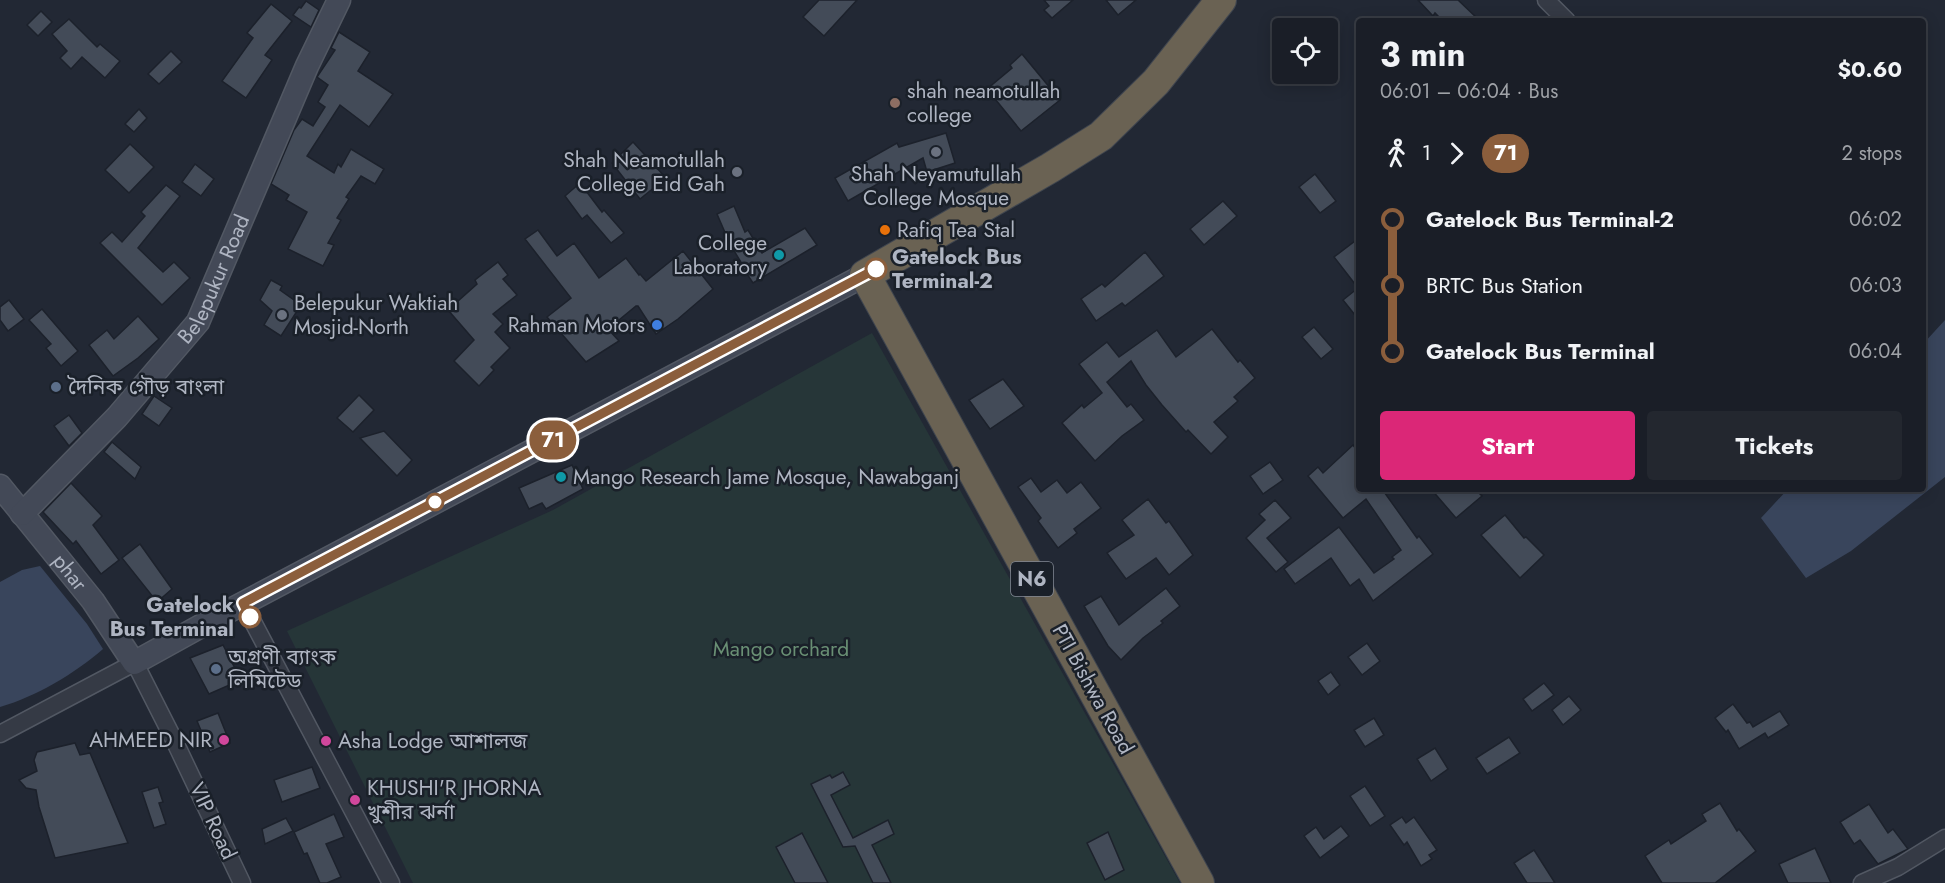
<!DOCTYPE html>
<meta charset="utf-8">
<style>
:root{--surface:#1a1e27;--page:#23272f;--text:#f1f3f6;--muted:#9fa2a7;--line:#383c44;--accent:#db2777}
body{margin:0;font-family:Jost,"Noto Sans Bengali",sans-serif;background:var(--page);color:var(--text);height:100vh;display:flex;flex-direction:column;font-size:22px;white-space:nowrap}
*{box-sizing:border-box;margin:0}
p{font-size:20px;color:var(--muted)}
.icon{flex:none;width:33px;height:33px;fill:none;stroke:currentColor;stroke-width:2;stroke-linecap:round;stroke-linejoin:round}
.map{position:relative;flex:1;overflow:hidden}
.panel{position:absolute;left:1356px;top:18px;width:570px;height:474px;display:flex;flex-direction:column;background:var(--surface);border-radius:6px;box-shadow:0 3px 15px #0003,0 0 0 2px var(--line)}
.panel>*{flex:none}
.badge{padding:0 12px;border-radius:20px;font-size:21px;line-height:39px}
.tools{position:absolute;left:1272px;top:18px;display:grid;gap:12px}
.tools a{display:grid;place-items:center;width:66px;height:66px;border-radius:6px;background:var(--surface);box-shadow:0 3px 15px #0003,0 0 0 2px var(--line);font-size:30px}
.map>.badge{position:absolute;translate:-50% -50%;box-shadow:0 0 0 3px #fff}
.legs{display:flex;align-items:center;gap:9px;height:66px;padding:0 24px;font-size:20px}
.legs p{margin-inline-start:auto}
.head{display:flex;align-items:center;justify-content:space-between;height:102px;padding:0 24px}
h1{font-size:33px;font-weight:700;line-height:45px}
.action{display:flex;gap:12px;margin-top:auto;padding:12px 24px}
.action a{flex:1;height:69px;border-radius:6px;background:var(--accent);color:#fff;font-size:24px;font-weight:700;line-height:69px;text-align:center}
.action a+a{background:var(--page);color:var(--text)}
ul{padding:0 24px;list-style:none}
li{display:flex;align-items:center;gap:21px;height:66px;font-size:22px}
li i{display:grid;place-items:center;width:9px;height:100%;margin:0 8px;background:currentColor}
li i::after{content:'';width:15px;height:15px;margin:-8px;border:4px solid;border-radius:50%;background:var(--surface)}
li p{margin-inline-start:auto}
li:first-child i{background:linear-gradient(#0000 50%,currentColor 0)}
li:last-child i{background:linear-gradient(currentColor 50%,#0000 0)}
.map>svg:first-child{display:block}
.green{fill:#263638}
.water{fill:#39455c}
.building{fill:#434b58;stroke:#1c212b;stroke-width:1.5}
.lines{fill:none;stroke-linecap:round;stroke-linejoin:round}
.street-casing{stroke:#525863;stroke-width:19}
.secondary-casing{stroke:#525863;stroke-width:25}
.highway-casing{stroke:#3f454f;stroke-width:32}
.street{stroke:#353a45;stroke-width:16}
.secondary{stroke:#434957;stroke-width:22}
.highway{stroke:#6a6253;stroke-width:30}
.line-1-casing{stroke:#fff;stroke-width:14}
.line-1{stroke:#8b5e3c;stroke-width:9}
.education-dot{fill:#8d6e63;stroke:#1a2029;stroke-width:2}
.worship-dot{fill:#6b7280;stroke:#1a2029;stroke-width:2}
.food-dot{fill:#e8710a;stroke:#1a2029;stroke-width:2}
.culture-dot{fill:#0f9aa8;stroke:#1a2029;stroke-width:2}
.stop-1-dot{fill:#fff;stroke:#8b5e3c;stroke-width:3}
.shop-dot{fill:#3f7fe0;stroke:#1a2029;stroke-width:2}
.service-dot{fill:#5c6f8a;stroke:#1a2029;stroke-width:2}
.hotel-dot{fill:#d1479c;stroke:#1a2029;stroke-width:2}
.labels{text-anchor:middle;stroke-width:5;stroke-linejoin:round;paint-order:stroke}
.shield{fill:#1a2029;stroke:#828894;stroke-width:1.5}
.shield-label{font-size:20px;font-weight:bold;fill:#afb5c2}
.poi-label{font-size:21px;fill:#afb5c2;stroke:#1a2029;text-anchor:start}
.stop-label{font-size:21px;font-weight:bold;fill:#afb5c2;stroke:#1a2029;text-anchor:start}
.street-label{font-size:21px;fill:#afb5c2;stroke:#1a2029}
.park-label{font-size:21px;fill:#698f74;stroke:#1a2029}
</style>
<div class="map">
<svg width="1945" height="883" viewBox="0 0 1945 883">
<rect width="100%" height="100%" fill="#222834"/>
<polygon class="green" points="872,333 1180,883 413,883 287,631 553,510"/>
<g class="water">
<polygon points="1945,320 1945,477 1851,551 1806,578 1761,518 1788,489 1923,489 1923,344"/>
<path d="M40,566L87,624L103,649C74,674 37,696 0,707V582L22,570Z"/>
</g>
<g class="building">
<polygon points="819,0 857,0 824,36 803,17"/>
<polygon points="1044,0 1073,0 1052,18 1044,10 1049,6"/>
<polygon points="1106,0 1136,0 1118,15"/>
<polygon points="1418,0 1458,0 1480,21 1443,21 1435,13 1433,16"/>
<polygon points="306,1 319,10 311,27 293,15 299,7 301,8"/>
<polygon points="271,4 292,21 265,55 272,60 246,98 222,81 253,38 247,33"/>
<polygon points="41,11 52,22 38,36 27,25"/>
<polygon points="69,19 97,47 100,44 120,61 105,78 82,57 71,69 60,58 67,51 52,34"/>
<polygon points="339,32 370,52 358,71 393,94 369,127 340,105 307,156 334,173 338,164 341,167 351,149 384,169 375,184 361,176 346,197 349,199 337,218 341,220 328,243 334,245 323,266 288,249 307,212 286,200 289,195 271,184 294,130 302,119 313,126 325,107 318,102 328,85 317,77 335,50 331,48"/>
<polygon points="171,51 182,62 159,84 148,74"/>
<polygon points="1022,54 1060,100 1021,131 987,89 1012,68 1010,65"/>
<polygon points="139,109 147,118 134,132 125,124"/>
<polygon points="946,133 955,163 927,172 923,158 848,201 835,178 897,143 899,147"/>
<polygon points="633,142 666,178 640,199 612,163"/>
<polygon points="130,144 154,167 129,193 105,170"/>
<polygon points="195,164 214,179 201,196 182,182"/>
<polygon points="1315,174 1336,201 1320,213 1299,187"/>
<polygon points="580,183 602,212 604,210 624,233 611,243 587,215 582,219 565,196"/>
<polygon points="166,185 180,196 138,248 163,272 174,262 190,278 162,305 100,243 112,232 122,242 145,216 141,212"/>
<polygon points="1223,201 1237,216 1204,245 1190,229"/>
<polygon points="734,206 745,232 748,230 762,253 805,228 817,245 753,283 741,265 742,264 730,244 717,214"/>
<polygon points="538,230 557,256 574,243 599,278 626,258 639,275 640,274 646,281 683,251 713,289 678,319 656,334 638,306 636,306 608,329 619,341 586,362 547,317 571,298 525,239"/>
<polygon points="1359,238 1359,320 1343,300 1358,288 1334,257"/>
<polygon points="1145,252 1164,276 1125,306 1122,303 1096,321 1081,299 1102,284 1105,287"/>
<polygon points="498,262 508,275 503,279 517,295 493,314 503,324 495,332 510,348 491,367 494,370 479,386 454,361 474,340 448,310 477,284 475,280"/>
<polygon points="271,280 282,286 280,290 301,305 281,336 264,325 272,311 260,300"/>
<polygon points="9,300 24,319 8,331 0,320 0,307"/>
<polygon points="42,309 78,351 61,366 46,348 51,344 29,320"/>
<polygon points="138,316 159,339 138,358 113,376 89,345 107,330 114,339"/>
<polygon points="1314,327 1333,349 1321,359 1302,337"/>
<polygon points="1212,329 1238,362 1240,360 1255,378 1234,397 1238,401 1214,422 1228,437 1211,454 1188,430 1186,432 1162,405 1146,385 1131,361 1107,382 1127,407 1131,404 1144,420 1122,436 1095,461 1062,423 1082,405 1084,408 1102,393 1079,364 1107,342 1119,357 1157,330 1176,357"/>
<polygon points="1003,379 1024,406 990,429 969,400"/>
<polygon points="359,395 374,410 353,432 337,418"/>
<polygon points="154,396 172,408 159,426 142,414"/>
<polygon points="69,415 82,433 69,446 54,426"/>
<polygon points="384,431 412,460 397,476 360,438"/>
<polygon points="112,442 141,467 135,479 104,452"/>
<polygon points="1353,445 1359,453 1359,489 1382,489 1417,538 1419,536 1433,554 1373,601 1359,579 1350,586 1331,558 1295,584 1284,569 1339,527 1374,573 1394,559 1392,557 1401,550 1366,499 1343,518 1308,476 1318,467 1323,473"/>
<polygon points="1270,462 1283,480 1263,494 1250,476"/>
<polygon points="572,465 583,489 546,509 542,503 529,509 519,488"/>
<polygon points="1031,478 1041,492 1057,480 1067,493 1081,482 1101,508 1074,529 1077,533 1058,548 1038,521 1041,518 1018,487"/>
<polygon points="71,483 102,516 93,525 119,560 101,574 76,541 73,544 43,512"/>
<polygon points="1431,489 1475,489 1482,496 1456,518"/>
<polygon points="1148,499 1166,523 1169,521 1193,555 1169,575 1156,558 1126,579 1107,553 1134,535 1122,520"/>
<polygon points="1275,500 1291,518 1267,538 1288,562 1276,572 1246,538 1265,520 1259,514"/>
<polygon points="1505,515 1524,538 1526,537 1544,555 1520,578 1481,535"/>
<polygon points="140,544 172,589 157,602 122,558"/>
<polygon points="1166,588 1180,606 1161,621 1163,623 1143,638 1121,660 1108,646 1084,606 1101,596 1119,625"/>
<polygon points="1367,643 1380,661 1362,675 1348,657"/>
<polygon points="223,645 241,680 209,694 190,658"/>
<polygon points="1331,672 1340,685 1328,695 1318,681"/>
<polygon points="1544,683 1554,695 1532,711 1523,699"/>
<polygon points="1569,696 1581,710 1563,725 1552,710"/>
<polygon points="1733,704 1747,723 1750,722 1753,727 1780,711 1789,725 1768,738 1765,733 1739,749 1728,730 1726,732 1715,718"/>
<polygon points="218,713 230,743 210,752 197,721"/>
<polygon points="1374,718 1384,735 1365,747 1354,730"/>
<polygon points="1509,737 1520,753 1487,774 1476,758"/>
<polygon points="75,743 80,755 90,753 128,843 55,858 39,807 36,790 26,788 19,780 37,771 34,760 37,752"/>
<polygon points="1435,748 1448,769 1431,781 1417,759"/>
<polygon points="312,767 320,788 282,802 274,780"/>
<polygon points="843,772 850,785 831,795 853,838 888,820 894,834 872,845 891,883 873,883 855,846 843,847 811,784 830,775 832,778"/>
<polygon points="1365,786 1385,816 1370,826 1350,796"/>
<polygon points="158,787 163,802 159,803 166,824 154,828 142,792"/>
<polygon points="1720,803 1737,831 1739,829 1756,851 1715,883 1662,883 1645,856 1669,840 1671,844 1706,821 1702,814"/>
<polygon points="1869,804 1888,833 1893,829 1908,849 1878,864 1860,840 1854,844 1840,822"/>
<polygon points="334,814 344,837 326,844 341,877 327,883 320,883 307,853 304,854 294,832"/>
<polygon points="1402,817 1406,823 1414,817 1437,850 1429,855 1432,859 1421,866 1407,842 1404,845 1390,825"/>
<polygon points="286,818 293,831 265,844 262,829"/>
<polygon points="1341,826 1349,836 1320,858 1304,836 1316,827 1324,839"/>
<polygon points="1108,832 1124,870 1105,880 1087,843"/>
<polygon points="802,833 828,883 795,883 776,847"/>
<polygon points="1815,848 1831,883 1788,883 1779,864"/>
<polygon points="1534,850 1555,883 1527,883 1514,863"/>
</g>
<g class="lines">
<defs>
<g id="street">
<polyline points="1546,0 1567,21"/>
<polyline points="243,603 391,883"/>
<polyline points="0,734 134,663 139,671 174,740 242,883"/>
<polyline points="1862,883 1898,867 1945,838"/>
</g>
<g id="secondary">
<path id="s1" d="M0,486L93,601L134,663L210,621L865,275"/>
<path id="s2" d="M22,514L117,417L198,322L307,66L339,0"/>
</g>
<polyline id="highway" points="1199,883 865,275 1050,168 1101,136 1156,82 1221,0"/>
</defs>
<use href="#street" class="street-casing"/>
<use href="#secondary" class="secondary-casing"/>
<use href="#highway" class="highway-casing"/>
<use href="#street" class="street"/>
<use href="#secondary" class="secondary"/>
<use href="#highway" class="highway"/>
</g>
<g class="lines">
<defs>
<polyline id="line-1" points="250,617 243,603 876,269"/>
</defs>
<use href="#line-1" class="line-1-casing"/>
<use href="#line-1" class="line-1"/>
</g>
<circle class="education-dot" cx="895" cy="103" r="6"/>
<g class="worship-dot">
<circle cx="936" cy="152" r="6"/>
<circle cx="737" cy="172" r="6"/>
<circle cx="282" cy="315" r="6"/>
</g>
<circle class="food-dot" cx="885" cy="230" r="6"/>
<g class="culture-dot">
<circle cx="779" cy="255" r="6"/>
<circle cx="561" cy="477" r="6"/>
</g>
<g class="stop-1-dot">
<circle cx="876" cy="269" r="10"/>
<circle cx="435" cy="502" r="8"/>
<circle cx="250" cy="617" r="10"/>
</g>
<circle class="shop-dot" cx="657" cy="325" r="6"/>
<g class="service-dot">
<circle cx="56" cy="387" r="6"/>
<circle cx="216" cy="669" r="6"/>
</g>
<g class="hotel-dot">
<circle cx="224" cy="740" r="6"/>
<circle cx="326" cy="741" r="6"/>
<circle cx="355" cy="800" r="6"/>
</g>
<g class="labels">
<rect class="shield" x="1011" y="562" width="42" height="34" rx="4.5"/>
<g class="shield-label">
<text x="1032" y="586">N6</text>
</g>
<g class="poi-label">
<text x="907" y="98">shah neamotullah<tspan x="907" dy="24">college</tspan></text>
<text x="725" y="167" text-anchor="end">Shah Neamotullah<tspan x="725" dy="24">College Eid Gah</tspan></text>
<text x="936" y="181" text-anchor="middle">Shah Neyamutullah<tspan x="936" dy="24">College Mosque</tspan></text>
<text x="897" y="237">Rafiq Tea Stal</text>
<text x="767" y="250" text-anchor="end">College<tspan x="767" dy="24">Laboratory</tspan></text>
<text x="294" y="310">Belepukur Waktiah<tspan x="294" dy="24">Mosjid-North</tspan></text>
<text x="645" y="332" text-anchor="end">Rahman Motors</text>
<text x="68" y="394">দৈনিক গৌড় বাংলা</text>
<text x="573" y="484">Mango Research Jame Mosque, Nawabganj</text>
<text x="228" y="664">অগ্রণী ব্যাংক<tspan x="228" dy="24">লিমিটেড</tspan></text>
<text x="212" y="747" text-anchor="end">AHMEED NIR</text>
<text x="338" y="748">Asha Lodge আশালজ</text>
<text x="367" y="795">KHUSHI'R JHORNA<tspan x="367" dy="24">খুশীর ঝর্না</tspan></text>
</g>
<g class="stop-label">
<text x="892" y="264">Gatelock Bus<tspan x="892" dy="24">Terminal-2</tspan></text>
<text x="234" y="612" text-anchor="end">Gatelock<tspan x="234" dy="24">Bus Terminal</tspan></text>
</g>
<g class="street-label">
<text dy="7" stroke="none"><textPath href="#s2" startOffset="306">Belepukur Road</textPath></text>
<text dy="7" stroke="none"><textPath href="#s1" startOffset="111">phar</textPath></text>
<text transform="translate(1093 689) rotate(61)" y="7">PTI Bishwa Road</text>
<text transform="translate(213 821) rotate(65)" y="7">VIP Road</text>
</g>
<g class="park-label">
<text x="781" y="656">Mango orchard</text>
</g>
</g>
</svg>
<div class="tools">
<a><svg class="icon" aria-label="locate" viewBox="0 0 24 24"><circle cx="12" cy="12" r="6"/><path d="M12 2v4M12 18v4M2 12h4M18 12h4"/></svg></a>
</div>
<b class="badge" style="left:553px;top:440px;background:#8b5e3c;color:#fff">71</b>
<section class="panel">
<div class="head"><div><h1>3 min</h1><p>06:01 – 06:04 · Bus</p></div><b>$0.60</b></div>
<div class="legs"><svg class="icon" aria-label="walk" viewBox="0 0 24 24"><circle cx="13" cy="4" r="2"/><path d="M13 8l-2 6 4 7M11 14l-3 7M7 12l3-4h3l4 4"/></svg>1<svg class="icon" aria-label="forward" viewBox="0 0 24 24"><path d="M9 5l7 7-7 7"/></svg><b class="badge" style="background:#8b5e3c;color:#fff">71</b><p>2 stops</p></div>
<ul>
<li><i style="color:#8b5e3c"></i><b>Gatelock Bus Terminal-2</b><p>06:02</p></li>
<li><i style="color:#8b5e3c"></i><span>BRTC Bus Station</span><p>06:03</p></li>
<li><i style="color:#8b5e3c"></i><b>Gatelock Bus Terminal</b><p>06:04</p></li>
</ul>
<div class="action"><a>Start</a><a>Tickets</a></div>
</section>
</div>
